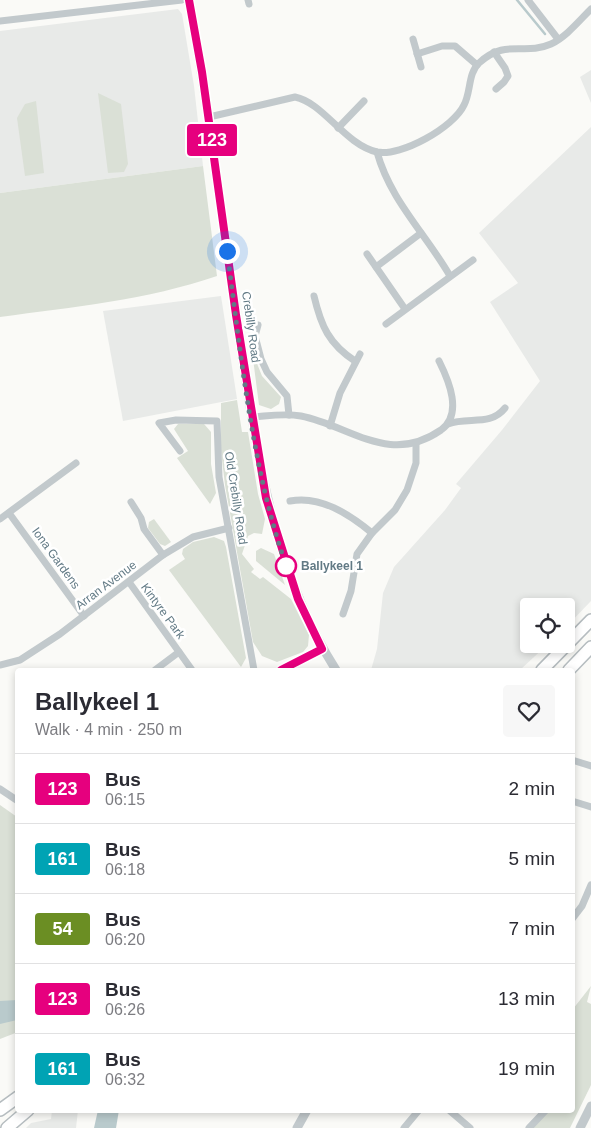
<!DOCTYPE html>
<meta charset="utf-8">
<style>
:root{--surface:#fff;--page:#f7f7f7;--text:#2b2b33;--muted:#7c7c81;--line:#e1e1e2}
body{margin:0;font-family:Helvetica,sans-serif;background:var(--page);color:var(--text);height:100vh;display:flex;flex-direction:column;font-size:19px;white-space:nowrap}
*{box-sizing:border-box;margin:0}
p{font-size:16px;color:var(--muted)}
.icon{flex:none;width:28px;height:28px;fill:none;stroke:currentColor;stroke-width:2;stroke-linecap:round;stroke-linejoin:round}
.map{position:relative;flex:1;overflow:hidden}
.details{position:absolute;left:15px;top:668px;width:560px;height:445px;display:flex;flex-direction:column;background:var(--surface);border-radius:5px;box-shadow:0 2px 8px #0003}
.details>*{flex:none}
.badge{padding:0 10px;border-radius:4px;font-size:18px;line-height:32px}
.controls{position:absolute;left:520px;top:598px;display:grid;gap:10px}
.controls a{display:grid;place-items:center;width:55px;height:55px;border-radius:5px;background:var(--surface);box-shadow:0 2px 8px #0003;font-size:25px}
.you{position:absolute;width:25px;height:25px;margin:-12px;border:4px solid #fff;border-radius:50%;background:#1a73e8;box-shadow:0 0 0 8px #1a73e833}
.map>.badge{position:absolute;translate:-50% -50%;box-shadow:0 0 0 2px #fff}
.round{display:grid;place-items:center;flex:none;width:52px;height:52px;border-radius:5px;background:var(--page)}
.head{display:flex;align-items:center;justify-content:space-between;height:85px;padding:0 20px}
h1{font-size:24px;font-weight:700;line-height:38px}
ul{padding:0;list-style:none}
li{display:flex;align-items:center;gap:15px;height:70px;padding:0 20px;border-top:1px solid var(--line)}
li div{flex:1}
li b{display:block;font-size:19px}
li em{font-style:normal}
li .badge{min-width:55px;font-weight:700;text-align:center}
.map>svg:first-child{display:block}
.built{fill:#e8eae8}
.green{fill:#dae0d6}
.water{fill:#b9cacc}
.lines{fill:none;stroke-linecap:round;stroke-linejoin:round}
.stream{stroke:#b9cacc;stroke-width:2.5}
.primary-casing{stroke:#b6bdc0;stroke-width:14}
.minor{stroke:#c2c9cc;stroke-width:7}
.tertiary{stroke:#c2c9cc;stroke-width:9}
.primary{stroke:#fff;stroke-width:11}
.line-casing{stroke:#fff;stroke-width:11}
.line{stroke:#e6007e;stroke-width:8}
.walk{stroke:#627a85;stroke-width:5;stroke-dasharray:0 9}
.stop-dot{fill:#fff;stroke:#e6007e;stroke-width:2.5}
.labels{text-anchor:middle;stroke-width:5;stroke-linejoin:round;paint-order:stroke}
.street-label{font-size:12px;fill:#627a85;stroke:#fff}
.stop-label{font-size:12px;font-weight:bold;fill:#627a85;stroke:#fff;text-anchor:start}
</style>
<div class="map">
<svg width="591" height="1128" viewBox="0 0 591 1128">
<rect width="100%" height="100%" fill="#fafaf7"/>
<g class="built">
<polygon points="178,9 182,14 194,86 203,166 0,193 0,31"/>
<polygon points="591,70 591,103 580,77"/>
<polygon points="591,127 591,601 566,627 566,606 529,606 529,644 548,644 520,670 371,670 377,649 383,593 394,567 445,510 461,488 456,484 502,430 540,381 490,302 518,283 479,233"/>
<polygon points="221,296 237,399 123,421 103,311"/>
<polygon points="52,1110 78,1110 76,1128 26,1128 31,1123 51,1119"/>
</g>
<g class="green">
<polygon points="98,93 121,104 128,164 124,172 108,173"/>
<polygon points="36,101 44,173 25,176 17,118 25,104"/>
<path d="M203,166L217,276C147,300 73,307 0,317V193Z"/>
<polygon points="252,351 262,376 281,397 279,404 271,409 259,405"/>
<polygon points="237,400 242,432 248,432 258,494 265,519 262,534 254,533 248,536 242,554 254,569 251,572 260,579 263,577 291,599 309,635 308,646 303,652 277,662 262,656 253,642 225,485 221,451 221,403"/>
<polygon points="178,424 204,424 211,432 211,464 216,493 210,504 177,458 188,451 174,429"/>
<polygon points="154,519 171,542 165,546 160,544 148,528 149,522"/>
<polygon points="214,537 224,541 226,547 246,658 241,667 169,570 185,559 182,554 183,549 193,542"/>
<polygon points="261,548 274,554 285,585 256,561 256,551"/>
<polygon points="0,805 17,817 18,1032 0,1039"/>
<polygon points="591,986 587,1002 591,1004 591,1085 570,1128 531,1128 550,1110 572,1110 573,1009"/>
</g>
<g class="water">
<polygon points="17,1000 17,1020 0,1024 0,1001"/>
<polygon points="98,1110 119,1110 116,1128 94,1128"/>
</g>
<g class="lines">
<polyline class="stream" points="517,0 545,34"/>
<defs>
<g id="primary">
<polyline points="542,670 591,620"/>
<polyline points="569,670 591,647"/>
<polyline points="0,1110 18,1097"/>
<polyline points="7,1128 28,1110"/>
</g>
</defs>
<use href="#primary" class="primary-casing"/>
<g class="minor">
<polyline points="248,0 249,4"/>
<polyline points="528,0 558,39"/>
<polyline points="0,21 182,0"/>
<polyline points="413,39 421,67"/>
<polyline points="494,52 505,68 508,76 504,82 496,89"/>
<polyline points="417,54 442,46 455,46 477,65"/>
<path d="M209,117L295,97C324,103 344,144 377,152C401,157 454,127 464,105C471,92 468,73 479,63C506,38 524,56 551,44C566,37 579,21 591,9"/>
<polyline points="338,128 364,101"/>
<path d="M377,152C390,200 426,234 450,276"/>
<polyline points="367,254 405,309"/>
<polyline points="376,267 421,233"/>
<path d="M314,296C321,326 329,344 355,361"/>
<polyline points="386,324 473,260"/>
<polyline points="258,325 255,336 261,359 267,372 287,396 289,415"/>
<path d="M251,417C268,416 284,413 301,416C351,426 389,466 441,430C463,414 449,381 439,361"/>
<path d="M448,424C468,416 490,427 505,408"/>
<polyline points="330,426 340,393 360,354"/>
<polyline points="180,451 159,423 176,420 217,421 219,477 254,670"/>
<path d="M290,501C320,495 349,514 372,533"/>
<polyline points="131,502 141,518 144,529 163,555"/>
<polyline points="9,513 84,616"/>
<polyline points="0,519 76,463"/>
<polyline points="129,582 192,670"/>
<polyline points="343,614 351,591 357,554 372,533 395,510 407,490 416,463 416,443"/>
<polyline points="0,665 20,660 60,634 163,555 193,537 229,528"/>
<polyline points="155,670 179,652"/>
<polyline points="281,670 322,649"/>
<polyline points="572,760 591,766"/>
<polyline points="0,789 18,801"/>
<polyline points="572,801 591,807"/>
<polyline points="572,919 582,906 591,885"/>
<polyline points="449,1110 470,1128"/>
<polyline points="404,1128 419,1110"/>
<polyline points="529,1128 546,1110"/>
</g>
<g class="tertiary">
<path d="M189,0C210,114 223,229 240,343C258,457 273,571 336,670"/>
<polyline points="297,1128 307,1110"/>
<polyline points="580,1128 591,1106"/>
</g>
<use href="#primary" class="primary"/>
</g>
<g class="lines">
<defs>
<polyline id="line" points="189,0 202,72 236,315 266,498 298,599 322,649 281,670"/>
</defs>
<use href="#line" class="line-casing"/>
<use href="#line" class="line"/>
<path class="walk" d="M227,251C241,354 252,470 287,568L286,566"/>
</g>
<circle class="stop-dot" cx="286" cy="566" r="10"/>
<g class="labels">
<g class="street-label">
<text transform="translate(251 327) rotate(82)" y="4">Crebilly Road</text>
<text transform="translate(236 498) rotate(81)" y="4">Old Crebilly Road</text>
<text transform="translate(56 558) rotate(54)" y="4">Iona Gardens</text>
<text transform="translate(106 585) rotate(-37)" y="4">Arran Avenue</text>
<text transform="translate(163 611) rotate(54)" y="4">Kintyre Park</text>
</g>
<g class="stop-label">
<text x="301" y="570">Ballykeel 1</text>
</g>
</g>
</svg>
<div class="controls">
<a><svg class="icon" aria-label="locate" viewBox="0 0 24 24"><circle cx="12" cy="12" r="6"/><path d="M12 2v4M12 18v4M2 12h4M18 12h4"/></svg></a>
</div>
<div class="you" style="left:227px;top:251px"></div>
<b class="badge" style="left:212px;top:140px;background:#e6007e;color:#fff">123</b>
<section class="details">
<div class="head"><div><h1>Ballykeel 1</h1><p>Walk · 4 min · 250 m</p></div><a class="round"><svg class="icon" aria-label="heart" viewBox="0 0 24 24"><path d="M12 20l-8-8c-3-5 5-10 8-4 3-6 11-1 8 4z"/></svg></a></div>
<ul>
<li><span class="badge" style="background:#e6007e;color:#fff">123</span><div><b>Bus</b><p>06:15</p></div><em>2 min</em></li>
<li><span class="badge" style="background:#00a3b4;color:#fff">161</span><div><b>Bus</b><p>06:18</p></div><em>5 min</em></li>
<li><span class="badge" style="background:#6b8e23;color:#fff">54</span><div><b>Bus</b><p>06:20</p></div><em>7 min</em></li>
<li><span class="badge" style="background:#e6007e;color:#fff">123</span><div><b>Bus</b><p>06:26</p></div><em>13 min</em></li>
<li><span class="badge" style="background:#00a3b4;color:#fff">161</span><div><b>Bus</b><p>06:32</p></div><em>19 min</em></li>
</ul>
</section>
</div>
